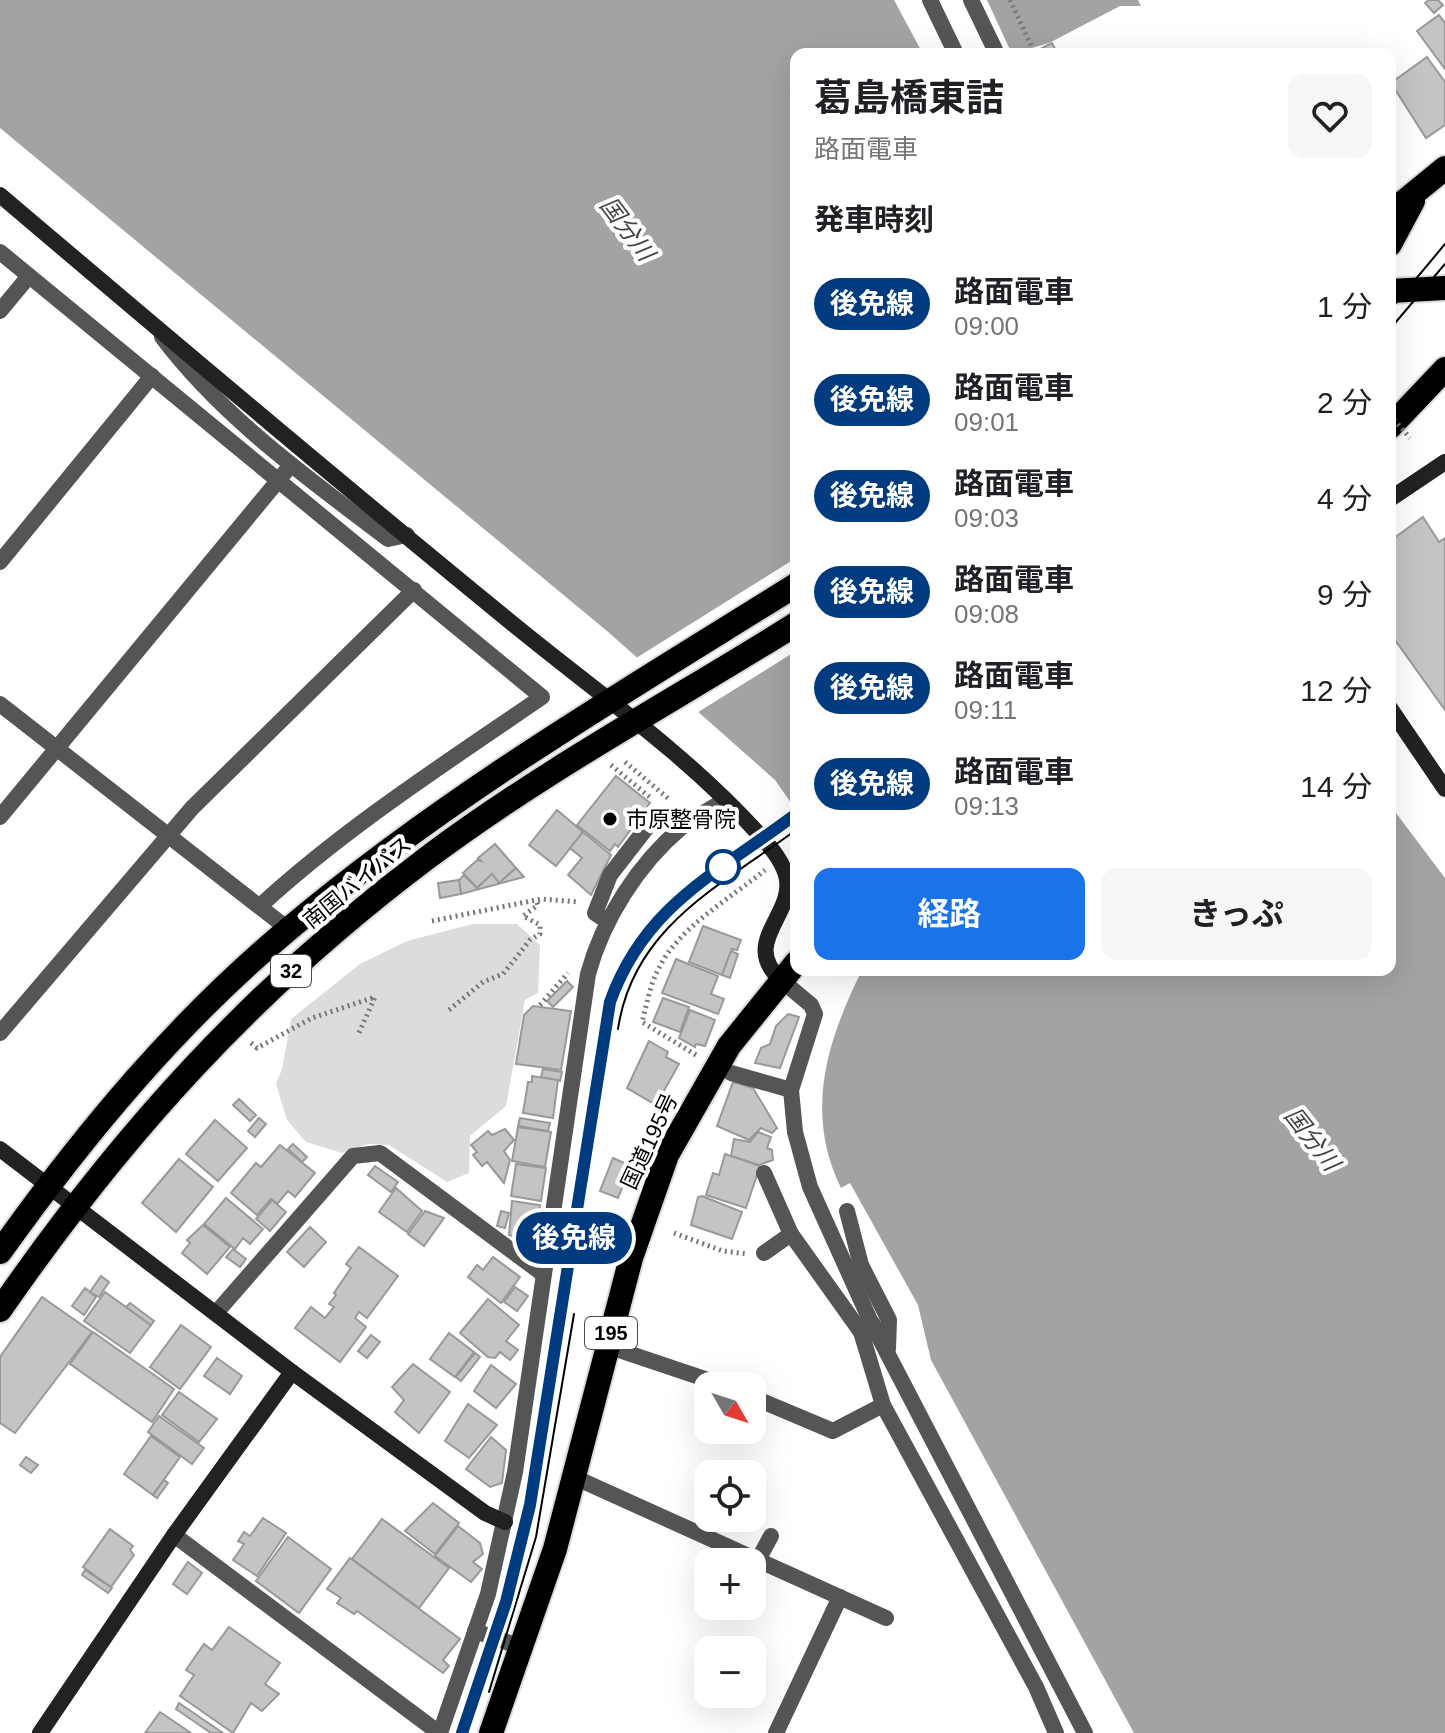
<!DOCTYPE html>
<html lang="ja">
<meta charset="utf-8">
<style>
:root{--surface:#fff;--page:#f6f6f6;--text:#202124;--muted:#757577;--accent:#1a73e8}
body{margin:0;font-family:Helvetica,"Noto Sans JP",sans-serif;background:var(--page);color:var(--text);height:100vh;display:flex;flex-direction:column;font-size:30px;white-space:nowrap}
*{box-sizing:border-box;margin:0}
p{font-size:26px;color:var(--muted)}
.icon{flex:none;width:44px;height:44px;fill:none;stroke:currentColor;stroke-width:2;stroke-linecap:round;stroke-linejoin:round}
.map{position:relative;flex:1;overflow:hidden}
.side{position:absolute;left:790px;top:48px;width:606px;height:928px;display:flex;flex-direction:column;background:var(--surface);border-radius:16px;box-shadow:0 8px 32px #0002}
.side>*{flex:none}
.badge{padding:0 16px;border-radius:26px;font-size:28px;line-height:52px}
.needle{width:52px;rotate:129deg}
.tools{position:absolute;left:694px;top:1372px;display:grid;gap:16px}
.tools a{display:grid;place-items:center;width:72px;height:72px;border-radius:16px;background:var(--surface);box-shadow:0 8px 32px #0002;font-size:40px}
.map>.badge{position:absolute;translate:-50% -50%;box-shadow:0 0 0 4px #fff}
h2{padding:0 24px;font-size:30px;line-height:72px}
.round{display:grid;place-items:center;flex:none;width:84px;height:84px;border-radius:16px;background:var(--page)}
.summary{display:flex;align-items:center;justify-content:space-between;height:136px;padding:0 24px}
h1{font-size:38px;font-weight:700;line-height:60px}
.button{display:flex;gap:16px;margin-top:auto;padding:16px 24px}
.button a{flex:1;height:92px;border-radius:16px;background:var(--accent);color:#fff;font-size:32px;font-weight:700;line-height:92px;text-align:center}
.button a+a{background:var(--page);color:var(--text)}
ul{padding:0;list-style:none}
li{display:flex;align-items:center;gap:24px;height:96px;padding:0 24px}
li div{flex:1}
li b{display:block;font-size:30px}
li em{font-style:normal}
li .badge{min-width:88px;font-weight:700;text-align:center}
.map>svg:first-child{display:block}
.green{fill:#dcdcdc}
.water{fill:#a3a3a3}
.pier{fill:#fff}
.building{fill:#c4c4c4;stroke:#999;stroke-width:2}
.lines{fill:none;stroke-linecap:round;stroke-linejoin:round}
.highway-casing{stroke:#dbdbdb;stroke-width:28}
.path{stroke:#777;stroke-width:5;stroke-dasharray:2 4;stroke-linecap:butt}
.street{stroke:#555;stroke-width:16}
.secondary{stroke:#222;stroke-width:16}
.highway{stroke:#000;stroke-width:24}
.tram{stroke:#000;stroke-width:2}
.path-bridge{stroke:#777;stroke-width:5;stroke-dasharray:2 4;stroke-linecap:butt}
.line-casing{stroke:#fff;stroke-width:18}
.line{stroke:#003b80;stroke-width:12}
.poi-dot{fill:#000;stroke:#fff;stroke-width:3}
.stop-dot{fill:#fff;stroke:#003b80;stroke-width:4}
.labels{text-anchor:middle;stroke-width:8;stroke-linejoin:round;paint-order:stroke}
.shield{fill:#fff;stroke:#4c4c4c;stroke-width:2}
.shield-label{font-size:20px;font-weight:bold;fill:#000}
.poi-label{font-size:22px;fill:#000;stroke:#fff;text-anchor:start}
.street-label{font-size:22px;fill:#000;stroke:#fff}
.water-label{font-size:24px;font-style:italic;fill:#444;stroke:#fff}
</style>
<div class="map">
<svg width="1445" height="1733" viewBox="0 0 1445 1733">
<rect width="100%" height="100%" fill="#fff"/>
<polygon class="green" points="473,924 517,924 540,945 538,993 525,1000 506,1106 470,1136 469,1173 447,1182 389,1145 368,1144 342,1153 306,1142 287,1120 276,1084 282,1069 291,1019 360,964 407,941"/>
<g class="water">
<polygon points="0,0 894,0 923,54 796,54 796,810 775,780 607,631 0,128"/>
<polygon points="987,0 1138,0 1141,6 1120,6 1049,43 1012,54"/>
<path d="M1390,805L1445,878V1733H1134L931,1360L918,1305L850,1183L841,1188C804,1112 827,1041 862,970H1390Z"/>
</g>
<polygon class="pier" points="796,558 796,651 695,714 633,660"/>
<g class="building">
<polygon points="1429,0 1438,0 1443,5 1434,13 1425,3"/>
<polygon points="1439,15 1445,23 1445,69 1417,31"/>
<polygon points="1052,43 1058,54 1044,54 1042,48"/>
<polygon points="1427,57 1445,82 1445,125 1426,138 1391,83"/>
<polygon points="1423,517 1439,542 1445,538 1445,710 1390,633 1390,541"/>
<polygon points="616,776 650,803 618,847 615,844 610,851 577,825"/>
<polygon points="557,810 583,832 556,866 529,845"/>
<polygon points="583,832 611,855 591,895 568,875 582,858 570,848"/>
<polygon points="495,844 516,868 499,883 492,874 477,888 463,873 477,860 481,861 478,858"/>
<polygon points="516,868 524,877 461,894 459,880 464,875 477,888 492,874 499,883"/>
<polygon points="459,880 461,894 440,898 438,883"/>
<polygon points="703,926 741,940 737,950 732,949 722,975 689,962"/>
<polygon points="731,951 738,954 730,978 722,975"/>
<polygon points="676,959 718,976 711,994 724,999 718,1014 662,993"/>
<polygon points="567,981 573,987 553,1007 547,1001"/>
<polygon points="663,998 689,1007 680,1032 653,1022"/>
<polygon points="533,1006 571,1011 561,1070 516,1064 524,1015"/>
<polygon points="690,1010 715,1020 705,1046 696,1044 695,1047 679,1038"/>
<polygon points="788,1014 799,1017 780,1068 755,1063 761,1048 770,1044 776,1026"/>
<polygon points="649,1041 668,1052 666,1057 679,1064 656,1105 627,1088"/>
<polygon points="543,1069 562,1072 560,1081 541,1077"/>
<polygon points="532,1076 558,1080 553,1118 523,1113 528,1082 532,1082"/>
<polygon points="733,1082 753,1088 777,1128 772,1133 761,1128 749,1140 717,1126"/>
<polygon points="239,1099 256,1115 250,1121 233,1105"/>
<polygon points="259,1118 266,1124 255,1137 248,1131"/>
<polygon points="520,1118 550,1123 548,1131 518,1126"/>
<polygon points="215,1120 247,1148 218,1181 186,1154"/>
<polygon points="518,1127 551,1132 545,1167 512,1161"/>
<polygon points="505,1129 514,1140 504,1151 510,1160 504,1183 487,1162 482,1166 473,1155 477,1152 471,1145 488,1131 492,1135"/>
<polygon points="758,1132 771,1137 767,1148 772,1150 773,1160 759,1165 731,1156 734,1139 750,1142"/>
<polygon points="293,1144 307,1157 302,1162 288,1149"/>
<polygon points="280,1145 315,1173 295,1197 288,1191 277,1204 271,1199 257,1215 231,1193 256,1163 261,1167"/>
<polygon points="725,1154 760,1166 746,1208 706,1195 713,1173 719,1175"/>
<polygon points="613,1158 631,1166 618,1198 600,1191"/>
<polygon points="179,1159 213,1187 176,1232 142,1203"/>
<polygon points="516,1164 546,1168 541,1201 511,1196"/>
<polygon points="375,1166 398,1182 391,1192 368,1175"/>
<polygon points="396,1188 422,1211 407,1232 379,1212"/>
<polygon points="702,1196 742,1212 732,1239 691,1225 698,1197"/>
<polygon points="226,1198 263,1229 250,1244 243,1238 235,1249 204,1224"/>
<polygon points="272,1200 286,1212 270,1231 256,1219"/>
<polygon points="512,1201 540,1205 535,1243 520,1243 521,1238 509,1235"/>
<polygon points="425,1211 444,1218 424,1246 408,1234"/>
<polygon points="501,1211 509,1213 505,1228 497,1226"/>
<polygon points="203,1225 230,1247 207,1274 182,1253 190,1243 187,1240"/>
<polygon points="310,1227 326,1242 304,1267 287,1252"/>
<polygon points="359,1247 398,1276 367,1318 359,1312 355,1318 366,1327 340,1362 295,1328 311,1307 325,1318 334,1307 329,1304 336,1295 334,1293 351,1268 346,1264"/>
<polygon points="233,1249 246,1259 240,1267 226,1257"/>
<polygon points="493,1257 520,1277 501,1303 468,1277 477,1265 483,1270"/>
<polygon points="101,1276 109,1282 99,1297 90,1292"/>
<polygon points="515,1287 528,1296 517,1311 504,1302"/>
<polygon points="85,1288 96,1297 84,1315 72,1306"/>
<polygon points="105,1292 151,1325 130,1353 84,1321"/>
<polygon points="42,1297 92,1332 15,1433 0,1423 0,1357"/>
<polygon points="488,1299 519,1325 506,1341 518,1350 510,1360 500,1352 495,1358 488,1357 460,1333"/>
<polygon points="130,1303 154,1321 151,1325 126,1307"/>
<polygon points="181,1325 211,1347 180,1389 150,1367"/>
<polygon points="93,1332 174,1389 152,1422 70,1364"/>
<polygon points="449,1333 474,1352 455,1377 430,1359"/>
<polygon points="371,1335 380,1342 367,1358 358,1351"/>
<polygon points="475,1353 480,1357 461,1381 456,1377"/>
<polygon points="217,1358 242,1376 230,1394 204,1376"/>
<polygon points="413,1364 450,1392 419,1433 395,1412 404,1400 392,1387"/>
<polygon points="491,1365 516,1384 496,1408 474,1391"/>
<polygon points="179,1392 217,1419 199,1442 162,1415"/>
<polygon points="468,1404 497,1425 469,1458 445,1441"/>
<polygon points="159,1416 204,1448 192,1464 148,1432"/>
<polygon points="151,1436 180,1457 153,1495 124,1474"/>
<polygon points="491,1437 506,1450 502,1483 490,1487 466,1469"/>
<polygon points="26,1457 38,1465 31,1473 20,1465"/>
<polygon points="164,1480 168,1483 157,1498 153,1495"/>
<polygon points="433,1503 459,1523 435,1554 405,1531"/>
<polygon points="263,1518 286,1533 257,1576 233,1560 244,1544 238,1541 244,1532 250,1536"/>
<polygon points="382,1519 449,1568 419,1608 352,1559"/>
<polygon points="458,1526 480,1543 483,1554 473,1562 482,1569 471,1582 435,1556"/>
<polygon points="110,1529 133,1546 130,1550 134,1555 111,1587 83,1567"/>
<polygon points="288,1537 331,1569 299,1613 256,1581"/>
<polygon points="350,1558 460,1639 443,1660 449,1666 443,1673 357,1611 354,1614 337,1603 341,1598 327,1589"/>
<polygon points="188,1562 202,1573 187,1594 173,1584"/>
<polygon points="85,1570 112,1588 108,1593 82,1575"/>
<polygon points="229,1627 280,1663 265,1684 279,1694 262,1711 251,1703 233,1733 180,1696 194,1675 186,1670 204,1644 212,1650"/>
<polygon points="179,1703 223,1733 211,1733 176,1709"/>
<polygon points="160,1712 191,1733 145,1733"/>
</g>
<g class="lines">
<defs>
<g id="highway">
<polyline points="1390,213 1445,168"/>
<polyline points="1390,244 1413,201"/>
<polyline points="1390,291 1445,288"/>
<polyline points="1390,427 1445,369"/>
<path d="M0,1252C85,1133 178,1021 290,928C447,796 623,693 796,585"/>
<path d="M0,1310C123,1132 254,988 427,858C543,771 673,701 796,624"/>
<polyline points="491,1733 555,1549 631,1258 667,1155 729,1046 796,963"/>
</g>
</defs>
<use href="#highway" class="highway-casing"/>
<g class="path">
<polyline points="1010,0 1035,54"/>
<polyline points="625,762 670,800"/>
<polyline points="611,765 652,799"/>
<polyline points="432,921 541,899 579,902"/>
<polyline points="540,1005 568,973"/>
<polyline points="449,1010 483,982 503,974 530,940 540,934 540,925 523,916 538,905 536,900"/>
<polyline points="251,1043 257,1048 312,1018 375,997 358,1035"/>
<path d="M696,1055L642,1022C647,1004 650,984 659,968C679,927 731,898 765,870"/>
<polyline points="674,1233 723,1251 748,1254"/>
</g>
<g class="street">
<polyline points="930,0 956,54"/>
<polyline points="971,0 997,54"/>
<path d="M0,252L542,697C446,763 346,827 260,906"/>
<polyline points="0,311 29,276"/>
<path d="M162,337C223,418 308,478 388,539L407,535"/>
<polyline points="0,562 152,376"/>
<polyline points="0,704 288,929"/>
<polyline points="0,817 291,465"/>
<polyline points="607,921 595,913 610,875 655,817 683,826"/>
<polyline points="781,980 811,1005 815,1014 791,1090 795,1132 810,1187 870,1320 1085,1733"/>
<polyline points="0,1033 192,808 414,590"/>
<polyline points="731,1073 791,1090"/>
<polyline points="764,1173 791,1234"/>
<polyline points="847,1211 861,1265 889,1320 888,1349"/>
<polyline points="764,1253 791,1234 861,1332"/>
<polyline points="216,1313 353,1156 380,1153 543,1274"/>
<polyline points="607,1346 726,1386"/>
<polyline points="752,1397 833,1431 883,1405 861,1332 873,1324"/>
<polyline points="883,1405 1036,1687 1056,1733"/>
<polyline points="576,1478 886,1618"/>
<polyline points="174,1535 439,1733"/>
<polyline points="758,1560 771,1536"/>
<polyline points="475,1631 521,1647"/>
<path d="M440,1733L488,1594L515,1472L588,974C603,919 638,864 682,827C695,817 711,809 725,800"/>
<polyline points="776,1733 840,1597"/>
</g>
<g class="secondary">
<path d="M0,195C166,336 333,477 502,615C587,686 680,748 755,830C767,843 781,858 786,875C797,914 739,942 781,980"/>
<polyline points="1390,499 1445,462"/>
<polyline points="1390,708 1445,789"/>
<polyline points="0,1149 292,1372 485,1513 505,1522"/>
<polyline points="40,1733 174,1535 292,1372"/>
</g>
<use href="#highway" class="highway"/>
<g class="tram">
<polyline points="1390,310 1445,244"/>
<polyline points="1390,329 1445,264"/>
<path d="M618,1029C633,927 720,886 796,830"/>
<polyline points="489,1692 536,1537 574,1314"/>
<path d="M462,1733L506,1602L530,1505L610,1002C644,904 719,872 796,814"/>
</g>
<polyline class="path-bridge" points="1390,415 1410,438"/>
</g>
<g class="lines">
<defs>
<path id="line" d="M462,1733L506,1602L530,1505L610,1002C645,904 718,873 796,814"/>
</defs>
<use href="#line" class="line-casing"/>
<use href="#line" class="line"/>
</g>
<circle class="poi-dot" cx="610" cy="819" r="8"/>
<circle class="stop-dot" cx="723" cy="867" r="16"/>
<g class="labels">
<g class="shield">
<rect x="271" y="955" width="40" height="32" rx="6"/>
<rect x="585" y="1317" width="52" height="32" rx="6"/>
</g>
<g class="shield-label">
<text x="291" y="978">32</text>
<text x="611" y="1340">195</text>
</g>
<g class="poi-label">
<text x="626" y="827">市原整骨院</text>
</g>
<g class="street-label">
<text transform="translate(357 882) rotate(-39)" y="8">南国バイパス</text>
<text transform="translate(649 1141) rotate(-65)" y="8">国道195号</text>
</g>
<g class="water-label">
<text transform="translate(627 229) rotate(53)" y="8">国分川</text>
<text transform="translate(1312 1139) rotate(52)" y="8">国分川</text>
</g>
</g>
</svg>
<div class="tools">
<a><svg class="needle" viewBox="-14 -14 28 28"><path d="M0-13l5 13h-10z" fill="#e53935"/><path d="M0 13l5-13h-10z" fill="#757577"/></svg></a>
<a><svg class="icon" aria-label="locate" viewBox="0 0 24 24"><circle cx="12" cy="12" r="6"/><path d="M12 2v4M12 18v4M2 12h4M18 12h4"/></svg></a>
<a>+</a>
<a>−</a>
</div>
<b class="badge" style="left:574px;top:1238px;background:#003b80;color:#fff">後免線</b>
<section class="side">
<div class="summary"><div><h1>葛島橋東詰</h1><p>路面電車</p></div><a class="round"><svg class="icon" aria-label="heart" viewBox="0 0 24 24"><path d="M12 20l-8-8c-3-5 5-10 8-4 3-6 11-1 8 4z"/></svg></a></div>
<h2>発車時刻</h2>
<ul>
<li><span class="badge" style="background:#003b80;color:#fff">後免線</span><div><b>路面電車</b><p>09:00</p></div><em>1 分</em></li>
<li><span class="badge" style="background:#003b80;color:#fff">後免線</span><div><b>路面電車</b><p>09:01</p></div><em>2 分</em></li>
<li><span class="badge" style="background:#003b80;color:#fff">後免線</span><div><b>路面電車</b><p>09:03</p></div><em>4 分</em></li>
<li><span class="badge" style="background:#003b80;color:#fff">後免線</span><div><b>路面電車</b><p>09:08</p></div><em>9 分</em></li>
<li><span class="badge" style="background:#003b80;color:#fff">後免線</span><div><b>路面電車</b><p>09:11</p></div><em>12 分</em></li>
<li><span class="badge" style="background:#003b80;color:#fff">後免線</span><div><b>路面電車</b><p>09:13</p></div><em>14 分</em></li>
</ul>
<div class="button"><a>経路</a><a>きっぷ</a></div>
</section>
</div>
